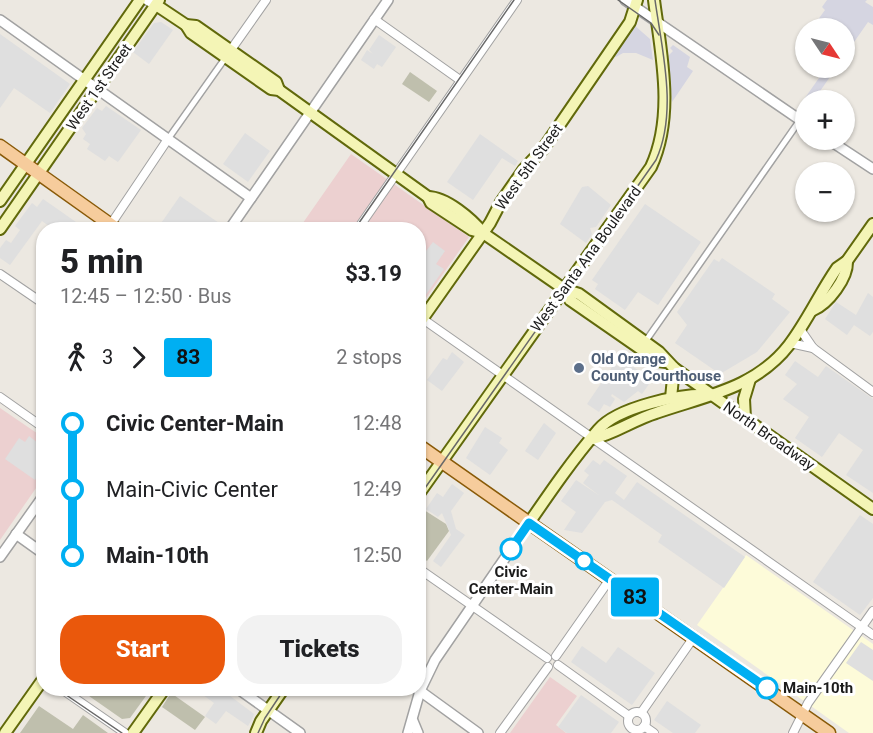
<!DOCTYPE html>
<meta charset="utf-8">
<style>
:root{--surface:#fff;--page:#f2f2f2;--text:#202124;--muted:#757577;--accent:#ea580c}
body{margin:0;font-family:Roboto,sans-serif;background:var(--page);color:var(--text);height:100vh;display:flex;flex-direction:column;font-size:22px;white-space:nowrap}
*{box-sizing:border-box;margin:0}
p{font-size:20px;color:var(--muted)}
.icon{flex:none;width:33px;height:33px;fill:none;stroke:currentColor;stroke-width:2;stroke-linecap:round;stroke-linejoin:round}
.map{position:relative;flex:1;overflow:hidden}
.details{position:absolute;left:36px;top:222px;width:390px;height:474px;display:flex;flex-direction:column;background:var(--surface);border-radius:24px;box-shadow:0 2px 4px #0004}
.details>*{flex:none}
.badge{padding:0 12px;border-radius:4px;font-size:21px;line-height:39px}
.needle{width:39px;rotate:125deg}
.tools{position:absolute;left:795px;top:18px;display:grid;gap:12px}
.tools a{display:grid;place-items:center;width:60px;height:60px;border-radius:50%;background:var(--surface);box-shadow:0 2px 4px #0004;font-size:30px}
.map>.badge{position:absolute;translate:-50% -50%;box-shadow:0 0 0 3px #fff}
.legs{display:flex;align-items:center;gap:9px;height:66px;padding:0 24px;font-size:20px}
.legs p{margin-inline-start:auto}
.head{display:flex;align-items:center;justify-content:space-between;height:102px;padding:0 24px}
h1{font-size:33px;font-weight:800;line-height:45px}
.action{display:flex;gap:12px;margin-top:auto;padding:12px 24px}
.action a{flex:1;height:69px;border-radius:24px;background:var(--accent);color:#fff;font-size:24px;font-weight:800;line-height:69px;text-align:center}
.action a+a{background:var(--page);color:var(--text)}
ul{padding:0 24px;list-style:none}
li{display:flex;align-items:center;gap:21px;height:66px;font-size:22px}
li i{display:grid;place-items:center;width:9px;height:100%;margin:0 8px;background:currentColor}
li i::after{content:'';width:15px;height:15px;margin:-8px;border:4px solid;border-radius:50%;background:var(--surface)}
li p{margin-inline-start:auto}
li:first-child i{background:linear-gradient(#0000 50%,currentColor 0)}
li:last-child i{background:linear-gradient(currentColor 50%,#0000 0)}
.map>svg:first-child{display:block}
.commercial{fill:#ecd0d0}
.education{fill:#fdfbd9}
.construction{fill:#bfbfad}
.parking{fill:#dfdfdf}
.plaza{fill:#d5d5e1}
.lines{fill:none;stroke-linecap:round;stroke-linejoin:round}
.pedestrian-casing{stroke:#a2a2a2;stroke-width:8}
.minor-casing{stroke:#a2a2a2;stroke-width:10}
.tertiary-casing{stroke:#a2a2a2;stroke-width:12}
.secondary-casing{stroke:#61690b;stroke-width:14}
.primary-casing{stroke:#895a08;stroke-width:15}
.pedestrian{stroke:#fff;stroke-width:5}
.minor{stroke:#fff;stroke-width:8}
.tertiary{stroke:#fff;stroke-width:9}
.secondary{stroke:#f4f5b6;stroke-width:10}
.primary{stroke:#f6cc9c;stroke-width:12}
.tram{stroke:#696969;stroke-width:1.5}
.line-1-casing{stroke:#fff;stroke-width:14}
.line-1{stroke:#00aff2;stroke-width:9}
.service-dot{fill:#5c6f8a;stroke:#fff;stroke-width:2}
.stop-1-dot{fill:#fff;stroke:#00aff2;stroke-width:3}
.labels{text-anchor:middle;stroke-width:6;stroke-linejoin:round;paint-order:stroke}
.street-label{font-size:15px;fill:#1b1b1b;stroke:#fff}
.service-label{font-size:15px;font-weight:bold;fill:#4e5e75;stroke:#fff;text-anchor:start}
.stop-label{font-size:15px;font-weight:bold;fill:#1b1b1b;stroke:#fff}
</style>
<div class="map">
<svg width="873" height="733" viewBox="0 0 873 733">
<rect width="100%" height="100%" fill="#ece8e1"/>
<g class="commercial">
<polygon points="351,154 469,237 419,308 418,230 298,230"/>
<polygon points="0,408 44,438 43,478 0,540"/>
<polygon points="550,677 577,696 556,725 566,733 510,733"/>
</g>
<polygon class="education" points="746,555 873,644 873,733 849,733 697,625"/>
<g class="construction">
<polygon points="410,72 437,91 429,102 402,84"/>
<polygon points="424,510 446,524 449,531 427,561 419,555 419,517"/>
<polygon points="79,689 151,689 130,718 122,719"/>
<polygon points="171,693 205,717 195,730 162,707"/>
<polygon points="39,706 73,729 83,715 108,733 20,733"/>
</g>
<g class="parking">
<polygon points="161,22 173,30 149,64 133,52 154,23"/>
<polygon points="0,34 70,84 50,113 14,88 0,108"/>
<polygon points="379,35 396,47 382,67 377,64 374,69 361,60 367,50 373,54 369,50"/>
<polygon points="106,106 141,130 118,162 109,156 105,161 87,149 90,144 83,139 86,134 82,128 97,108 102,111"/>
<polygon points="245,133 270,151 248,182 223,164"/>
<polygon points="480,134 518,161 515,166 502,158 473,200 447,182"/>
<polygon points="588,186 611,205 596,227 590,228 592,234 586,243 560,224 582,187"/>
<polygon points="180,196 219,223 214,229 157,229"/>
<polygon points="43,199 86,229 53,229 42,221 10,265 0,258 0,248 6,240 11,243 20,230 15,226 32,203 37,207"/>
<polygon points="645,204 701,242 658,305 638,292 625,310 595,289 598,284 592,280"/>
<polygon points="433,242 445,251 436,264 444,269 420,303 419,249 426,251"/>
<polygon points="722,258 775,294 772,299 790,312 757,352 720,374 675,343 687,325 677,312 714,259 719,262"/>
<polygon points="868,293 873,297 873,332 870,336 854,325 847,335 825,319 836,302 856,315"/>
<polygon points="452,352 464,362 442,391 427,380 443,358 447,360"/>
<polygon points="795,361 818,377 826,366 873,399 873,493 846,475 863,450 839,433 822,457 795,438 809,417 783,399 797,384 785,375"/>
<polygon points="626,362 645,375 642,380 649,384 642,394 638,391 624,402 612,394 611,396 615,399 610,407 604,404 599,412 587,404 614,364 621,368"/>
<polygon points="544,423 556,433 538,460 525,451"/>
<polygon points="485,427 502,438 499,443 508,450 490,475 466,458"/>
<polygon points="29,436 43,447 43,468 35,480 5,459 19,438 25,442"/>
<polygon points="593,460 600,465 604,460 627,476 615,493 624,500 637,482 745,557 724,588 658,542 662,535 612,500 605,502 582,533 564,530 576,512 561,501 576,480 600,496 583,483 589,475 584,471"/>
<polygon points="452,484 464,493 451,511 456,529 465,535 441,567 433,561 451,535 442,513 438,517 426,509 437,493 443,497"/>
<polygon points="860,515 873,524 873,598 860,615 813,582"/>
<polygon points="861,642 873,650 873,681 846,663"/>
<polygon points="582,646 606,663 618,647 655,673 632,705 571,662"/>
<polygon points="195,689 221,689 254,714 252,719 248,726 226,711 216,724 205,716 214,703"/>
<polygon points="581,695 619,722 611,733 567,733 558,727"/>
<polygon points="667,701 701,725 695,733 673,733 654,720"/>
</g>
<g class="plaza">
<polygon points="827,0 867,0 865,2 873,7 873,25 868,22 845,55 844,28 812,28 825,10 822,7"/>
<polygon points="634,25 650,39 653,60 636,53 623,53 616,57 612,56"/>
<polygon points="673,45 690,57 687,67 693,71 672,102 668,56 673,51 670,48"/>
<polygon points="826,68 836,68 814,100 806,100 805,109 800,105"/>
</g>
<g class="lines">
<defs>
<g id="pedestrian">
<polyline points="168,139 226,57"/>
<polyline points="645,342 800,120 804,108"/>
</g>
<g id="minor">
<polyline points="374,19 460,80"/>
<polyline points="228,54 266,0"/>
<polyline points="111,224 168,139"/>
<polyline points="295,229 296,230"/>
<polyline points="357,230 517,0"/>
<polyline points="0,274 44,304"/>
<polyline points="420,317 873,635"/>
<polyline points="800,329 813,348 873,392"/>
<polyline points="790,343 813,348"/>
<polyline points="0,397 44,428"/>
<polyline points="418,568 547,658"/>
<polyline points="556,656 610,579"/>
<polyline points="558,665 629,716"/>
<polyline points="60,688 125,733"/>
<circle cx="637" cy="721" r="9"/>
<polyline points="641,713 694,637"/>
<polyline points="644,726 654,733"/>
<polyline points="500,733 548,667"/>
<polyline points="793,733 808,703 873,611"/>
</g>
<g id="tertiary">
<polyline points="147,0 156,5"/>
<polyline points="625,0 806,124"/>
<polyline points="0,20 251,198"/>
<polyline points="829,140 873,169"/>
<polyline points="229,230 388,0"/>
<polyline points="16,534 44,554"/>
<polyline points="0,557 44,495"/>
<polyline points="237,688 300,733"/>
<polyline points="416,688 478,733"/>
<polyline points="413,721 418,733"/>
<polyline points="408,733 420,691 435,660 529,523"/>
</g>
<g id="secondary">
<polyline points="156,5 186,25 191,33 271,89 279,90 428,197 431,203 472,230 483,233"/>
<polyline points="186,25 196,26 276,82 279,90"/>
<path d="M428,197C446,197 472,219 483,233L564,289L579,294L659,352L674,368L873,509"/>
<polyline points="0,201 140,0"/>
<polyline points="0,229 159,0"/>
<polyline points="564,289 570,300 658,361 666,362"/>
<path d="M813,310C828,304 848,278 847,261"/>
<polyline points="418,325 490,223 501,202 524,169 543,149 630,22 637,0"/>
<polyline points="671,398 674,368"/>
<polyline points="745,418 744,399 750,379"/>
<path d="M592,439C615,434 633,420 656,413C704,396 755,389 789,345C808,320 819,294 837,268L847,261L873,224"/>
<path d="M418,495L651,167C675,115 661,54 654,0"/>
<path d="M529,523C551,491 573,459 598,430C617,407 682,393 711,395"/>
<polyline points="5,733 44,678"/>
<polyline points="133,733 165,688"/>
<polyline points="256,733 261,721 284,688"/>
</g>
<g id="primary">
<polyline points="0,146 118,230"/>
<polyline points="418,445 829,733"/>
</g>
</defs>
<use href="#pedestrian" class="pedestrian-casing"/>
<use href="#minor" class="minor-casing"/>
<use href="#tertiary" class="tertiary-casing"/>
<use href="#secondary" class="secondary-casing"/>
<use href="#primary" class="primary-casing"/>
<use href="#pedestrian" class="pedestrian"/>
<use href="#minor" class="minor"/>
<use href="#tertiary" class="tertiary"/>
<use href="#secondary" class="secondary"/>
<use href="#primary" class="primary"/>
<g class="tram">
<polyline points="618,0 651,23 659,35"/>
<polyline points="354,230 514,0"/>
<path d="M418,498L656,160C678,112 662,50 655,0"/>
<polyline points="56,688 122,733"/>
<polyline points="258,733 265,718 285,688"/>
</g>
</g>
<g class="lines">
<defs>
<polyline id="line-1" points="511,549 529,523 767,688"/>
</defs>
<use href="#line-1" class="line-1-casing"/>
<use href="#line-1" class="line-1"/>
</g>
<circle class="service-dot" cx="579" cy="368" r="6"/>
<g class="stop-1-dot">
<circle cx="511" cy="549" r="10"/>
<circle cx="584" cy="561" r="8"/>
<circle cx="767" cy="688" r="10"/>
</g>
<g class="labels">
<g class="street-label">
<text transform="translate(99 87) rotate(-55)" y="5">West 1st Street</text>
<text transform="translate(529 167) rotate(-54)" y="5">West 5th Street</text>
<text transform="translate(586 259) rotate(-54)" y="5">West Santa Ana Boulevard</text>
<text transform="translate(769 436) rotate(35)" y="5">North Broadway</text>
</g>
<g class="service-label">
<text x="591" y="364">Old Orange<tspan x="591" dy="17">County Courthouse</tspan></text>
</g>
<g class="stop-label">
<text x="511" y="577">Civic<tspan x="511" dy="17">Center-Main</tspan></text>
<text x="783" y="693" text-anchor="start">Main-10th</text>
</g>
</g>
</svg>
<div class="tools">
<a><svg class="needle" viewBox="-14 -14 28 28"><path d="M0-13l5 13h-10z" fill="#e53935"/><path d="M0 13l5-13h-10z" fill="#757577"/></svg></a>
<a>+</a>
<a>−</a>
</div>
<b class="badge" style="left:635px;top:597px;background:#00aff2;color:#111">83</b>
<section class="details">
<div class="head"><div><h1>5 min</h1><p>12:45 – 12:50 · Bus</p></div><b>$3.19</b></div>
<div class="legs"><svg class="icon" aria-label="walk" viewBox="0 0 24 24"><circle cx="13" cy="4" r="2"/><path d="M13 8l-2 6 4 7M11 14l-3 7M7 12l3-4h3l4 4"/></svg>3<svg class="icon" aria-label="forward" viewBox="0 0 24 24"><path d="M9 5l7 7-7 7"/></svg><b class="badge" style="background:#00aff2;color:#111">83</b><p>2 stops</p></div>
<ul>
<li><i style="color:#00aff2"></i><b>Civic Center-Main</b><p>12:48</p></li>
<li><i style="color:#00aff2"></i><span>Main-Civic Center</span><p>12:49</p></li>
<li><i style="color:#00aff2"></i><b>Main-10th</b><p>12:50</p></li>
</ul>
<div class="action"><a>Start</a><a>Tickets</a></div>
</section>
</div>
